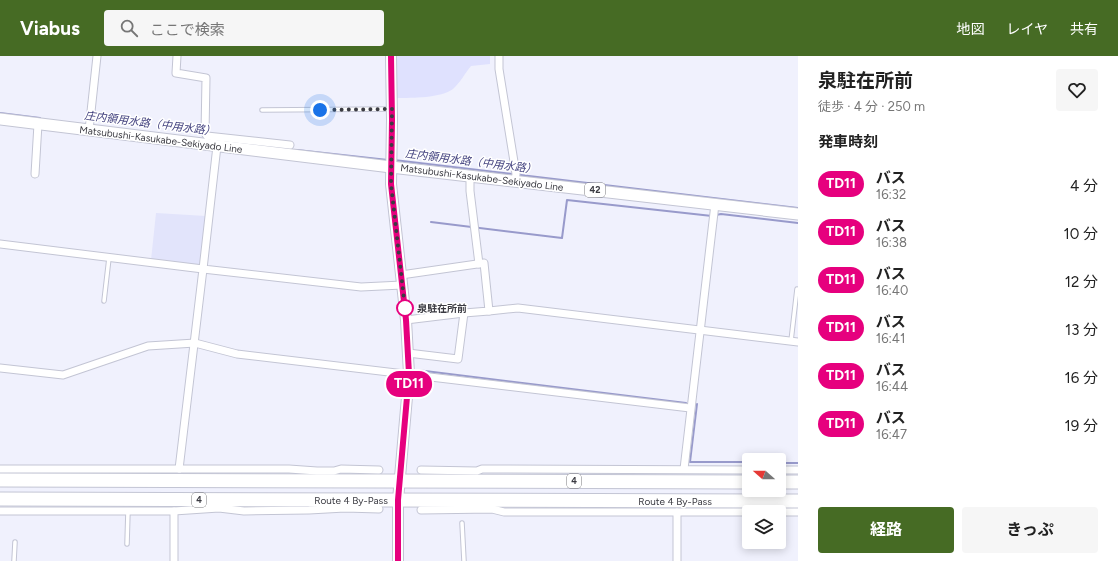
<!DOCTYPE html>
<html lang="ja">
<meta charset="utf-8">
<style>
:root{--surface:#fff;--page:#f6f6f6;--text:#222;--muted:#767676;--accent:#466b24}
body{margin:0;font-family:Figtree,"Noto Sans JP",sans-serif;background:var(--page);color:var(--text);height:100vh;display:flex;flex-direction:column;font-size:15px;white-space:nowrap}
*{box-sizing:border-box;margin:0}
p{font-size:13px;color:var(--muted)}
.icon{flex:none;width:22px;height:22px;fill:none;stroke:currentColor;stroke-width:2;stroke-linecap:round;stroke-linejoin:round}
.map{position:relative;flex:1;overflow:hidden}
.details{display:flex;flex-direction:column;background:var(--surface);width:320px}
.details>*{flex:none}
.badge{padding:0 8px;border-radius:13px;font-size:14px;line-height:26px}
.needle{width:26px;rotate:291deg}
.fabs{position:absolute;left:742px;top:397px;display:grid;gap:8px}
.fabs a{display:grid;place-items:center;width:44px;height:44px;border-radius:4px;background:var(--surface);box-shadow:0 2px 10px #0003;font-size:20px}
.you{position:absolute;width:20px;height:20px;margin:-10px;border:3px solid #fff;border-radius:50%;background:#1a73e8;box-shadow:0 0 0 6px #1a73e833}
.map>.badge{position:absolute;translate:-50% -50%;box-shadow:0 0 0 2px #fff}
h2{padding:0 20px;font-size:15px;line-height:36px}
.round{display:grid;place-items:center;flex:none;width:42px;height:42px;border-radius:4px;background:var(--page)}
.head{display:flex;align-items:center;justify-content:space-between;height:68px;padding:0 20px}
h1{font-size:19px;font-weight:700;line-height:30px}
.cta{display:flex;gap:8px;margin-top:auto;padding:8px 20px}
.cta a{flex:1;height:46px;border-radius:4px;background:var(--accent);color:#fff;font-size:16px;font-weight:700;line-height:46px;text-align:center}
.cta a+a{background:var(--page);color:var(--text)}
ul{padding:0;list-style:none}
li{display:flex;align-items:center;gap:12px;height:48px;padding:0 20px}
li div{flex:1}
li b{display:block;font-size:15px}
li em{font-style:normal}
li .badge{min-width:44px;font-weight:700;text-align:center}
header{display:flex;align-items:center;gap:24px;box-sizing:border-box;height:56px;padding:0 20px;background:var(--accent);color:#fff}
header strong{font-size:19px}
nav{display:flex;gap:22px;margin-inline-start:auto;font-size:14px}
.search{width:280px;height:36px;background:var(--page);display:flex;align-items:center;gap:10px;box-sizing:border-box;padding:0 14px;border-radius:4px;color:var(--muted);font-size:15px}
main{display:flex;flex:1;min-height:0}
.map>svg:first-child{display:block}
.built{fill:#e2e4fb}
.green{fill:#dfe1fe}
.lines{fill:none;stroke-linecap:round;stroke-linejoin:round}
.stream{stroke:#989acb;stroke-width:2}
.lane-casing{stroke:#c3c5d4;stroke-width:5.5}
.street-casing{stroke:#c3c5d4;stroke-width:9}
.secondary-casing{stroke:#c3c5d4;stroke-width:12}
.primary-casing{stroke:#c3c5d4;stroke-width:13}
.highway-casing{stroke:#c3c5d4;stroke-width:15}
.lane{stroke:#fff;stroke-width:3.5}
.street{stroke:#fff;stroke-width:7}
.secondary{stroke:#fff;stroke-width:10}
.primary{stroke:#fff;stroke-width:11}
.highway{stroke:#fff;stroke-width:13}
.line-casing{stroke:#fff;stroke-width:9}
.line{stroke:#e6007e;stroke-width:6}
.walk{stroke:#3b3b42;stroke-width:4;stroke-dasharray:0 7.2}
.stop-dot{fill:#fff;stroke:#e6007e;stroke-width:2}
.labels{text-anchor:middle;stroke-width:3;stroke-linejoin:round;paint-order:stroke}
.shield{fill:#fff;stroke:#76767b;stroke-width:1}
.shield-label{font-size:9px;font-weight:bold;fill:#3b3b42}
.street-label{font-size:10px;fill:#3b3b42;stroke:#fff}
.stop-label{font-size:10px;font-weight:bold;fill:#3b3b42;stroke:#fff;text-anchor:start}
.water-label{font-size:11px;font-style:italic;fill:#43427f;stroke:#fff}
</style>
<header>
<strong>Viabus</strong>
<div class="search"><svg class="icon" aria-label="search" viewBox="0 0 24 24"><circle cx="10" cy="10" r="6"/><path d="M15 15l6 6"/></svg>ここで検索</div>
<nav><a>地図</a><a>レイヤ</a><a>共有</a></nav>
</header>
<main>
<div class="map">
<svg width="798" height="505" viewBox="0 0 798 505">
<rect width="100%" height="100%" fill="#f0f1fd"/>
<polygon class="built" points="156,157 206,160 202,209 151,204"/>
<path class="green" d="M396,0H490V8L471,10C465,17 460,27 453,33C441,42 412,42 397,42Z"/>
<g class="lines">
<g class="stream">
<polyline points="0,57 40,62"/>
<polyline points="297,94 388,104"/>
<polyline points="394,104 798,152"/>
<polyline points="716,159 721,158 798,167"/>
<polyline points="431,166 562,182 567,144 712,160"/>
<polyline points="417,314 686,347"/>
<polyline points="697,348 690,406 749,406"/>
<polyline points="779,407 798,407"/>
</g>
<defs>
<g id="lane">
<polyline points="262,54 391,53"/>
<polyline points="104,245 109,202"/>
<polyline points="791,285 797,233"/>
<polyline points="462,467 464,505"/>
<polyline points="127,488 128,455"/>
<polyline points="14,505 15,486"/>
</g>
<g id="street">
<polyline points="177,0 176,17 206,22 205,77 207,80 290,89"/>
<polyline points="499,0 499,13 516,118 515,125"/>
<polyline points="89,74 97,0"/>
<polyline points="217,90 203,213 361,231 402,229"/>
<polyline points="35,118 38,68"/>
<polyline points="470,120 470,135 479,208"/>
<polyline points="0,188 203,213 179,413"/>
<polyline points="401,219 484,207 489,255 464,257 406,264"/>
<polyline points="489,255 518,252 798,286"/>
<polyline points="408,297 458,303 464,257"/>
<polyline points="0,312 63,319 148,290 195,287 237,298 690,352"/>
<polyline points="0,413 289,413 317,415 334,415 341,413 379,414"/>
<polyline points="684,413 715,148"/>
<polyline points="421,414 477,415 482,413 749,414"/>
<polyline points="779,414 798,414"/>
<polyline points="421,454 492,453 504,456 749,456"/>
<polyline points="0,455 174,455 219,452 244,455 309,454 345,452 379,453"/>
<polyline points="779,456 798,456"/>
<polyline points="174,505 174,455"/>
<polyline points="677,505 677,456"/>
</g>
<polyline id="secondary" points="391,0 392,64 391,128 406,264 409,318 398,444 398,505"/>
<polyline id="primary" points="0,63 391,111 798,158"/>
<g id="highway">
<polyline points="0,424 749,426"/>
<polyline points="779,426 798,426"/>
<polyline points="0,443 798,445"/>
</g>
</defs>
<use href="#lane" class="lane-casing"/>
<use href="#street" class="street-casing"/>
<use href="#secondary" class="secondary-casing"/>
<use href="#primary" class="primary-casing"/>
<use href="#highway" class="highway-casing"/>
<use href="#lane" class="lane"/>
<use href="#street" class="street"/>
<use href="#secondary" class="secondary"/>
<use href="#primary" class="primary"/>
<use href="#highway" class="highway"/>
</g>
<g class="lines">
<defs>
<polyline id="line" points="391,0 392,64 391,128 406,264 409,318 398,444 398,505"/>
</defs>
<use href="#line" class="line-casing"/>
<use href="#line" class="line"/>
<polyline class="walk" points="320,54 392,53 391,128 405,252"/>
</g>
<circle class="stop-dot" cx="405" cy="252" r="8"/>
<g class="labels">
<g class="shield">
<rect x="585" y="127" width="20" height="14" rx="3"/>
<rect x="567" y="418" width="14" height="14" rx="3"/>
<rect x="192" y="437" width="14" height="14" rx="3"/>
</g>
<g class="shield-label">
<text x="595" y="137">42</text>
<text x="574" y="428">4</text>
<text x="199" y="447">4</text>
</g>
<g class="street-label">
<text transform="translate(161 83) rotate(7)" y="4">Matsubushi-Kasukabe-Sekiyado Line</text>
<text transform="translate(482 121) rotate(7)" y="4">Matsubushi-Kasukabe-Sekiyado Line</text>
<text x="351" y="448">Route 4 By-Pass</text>
<text x="675" y="449">Route 4 By-Pass</text>
</g>
<g class="stop-label">
<text x="417" y="256">泉駐在所前</text>
</g>
<g class="water-label">
<text transform="translate(150 67) rotate(7)" y="4">庄内領用水路（中用水路）</text>
<text transform="translate(471 105) rotate(7)" y="4">庄内領用水路（中用水路）</text>
</g>
</g>
</svg>
<div class="fabs">
<a><svg class="needle" viewBox="-14 -14 28 28"><path d="M0-13l5 13h-10z" fill="#e53935"/><path d="M0 13l5-13h-10z" fill="#767676"/></svg></a>
<a><svg class="icon" aria-label="layers" viewBox="0 0 24 24"><path d="M12 4l9 5-9 5-9-5zM3 14l9 5 9-5"/></svg></a>
</div>
<div class="you" style="left:320px;top:54px"></div>
<b class="badge" style="left:409px;top:328px;background:#e6007e;color:#fff">TD11</b>
</div>
<section class="details">
<div class="head"><div><h1>泉駐在所前</h1><p>徒歩 · 4 分 · 250 m</p></div><a class="round"><svg class="icon" aria-label="heart" viewBox="0 0 24 24"><path d="M12 20l-8-8c-3-5 5-10 8-4 3-6 11-1 8 4z"/></svg></a></div>
<h2>発車時刻</h2>
<ul>
<li><span class="badge" style="background:#e6007e;color:#fff">TD11</span><div><b>バス</b><p>16:32</p></div><em>4 分</em></li>
<li><span class="badge" style="background:#e6007e;color:#fff">TD11</span><div><b>バス</b><p>16:38</p></div><em>10 分</em></li>
<li><span class="badge" style="background:#e6007e;color:#fff">TD11</span><div><b>バス</b><p>16:40</p></div><em>12 分</em></li>
<li><span class="badge" style="background:#e6007e;color:#fff">TD11</span><div><b>バス</b><p>16:41</p></div><em>13 分</em></li>
<li><span class="badge" style="background:#e6007e;color:#fff">TD11</span><div><b>バス</b><p>16:44</p></div><em>16 分</em></li>
<li><span class="badge" style="background:#e6007e;color:#fff">TD11</span><div><b>バス</b><p>16:47</p></div><em>19 分</em></li>
</ul>
<div class="cta"><a>経路</a><a>きっぷ</a></div>
</section>
</main>
